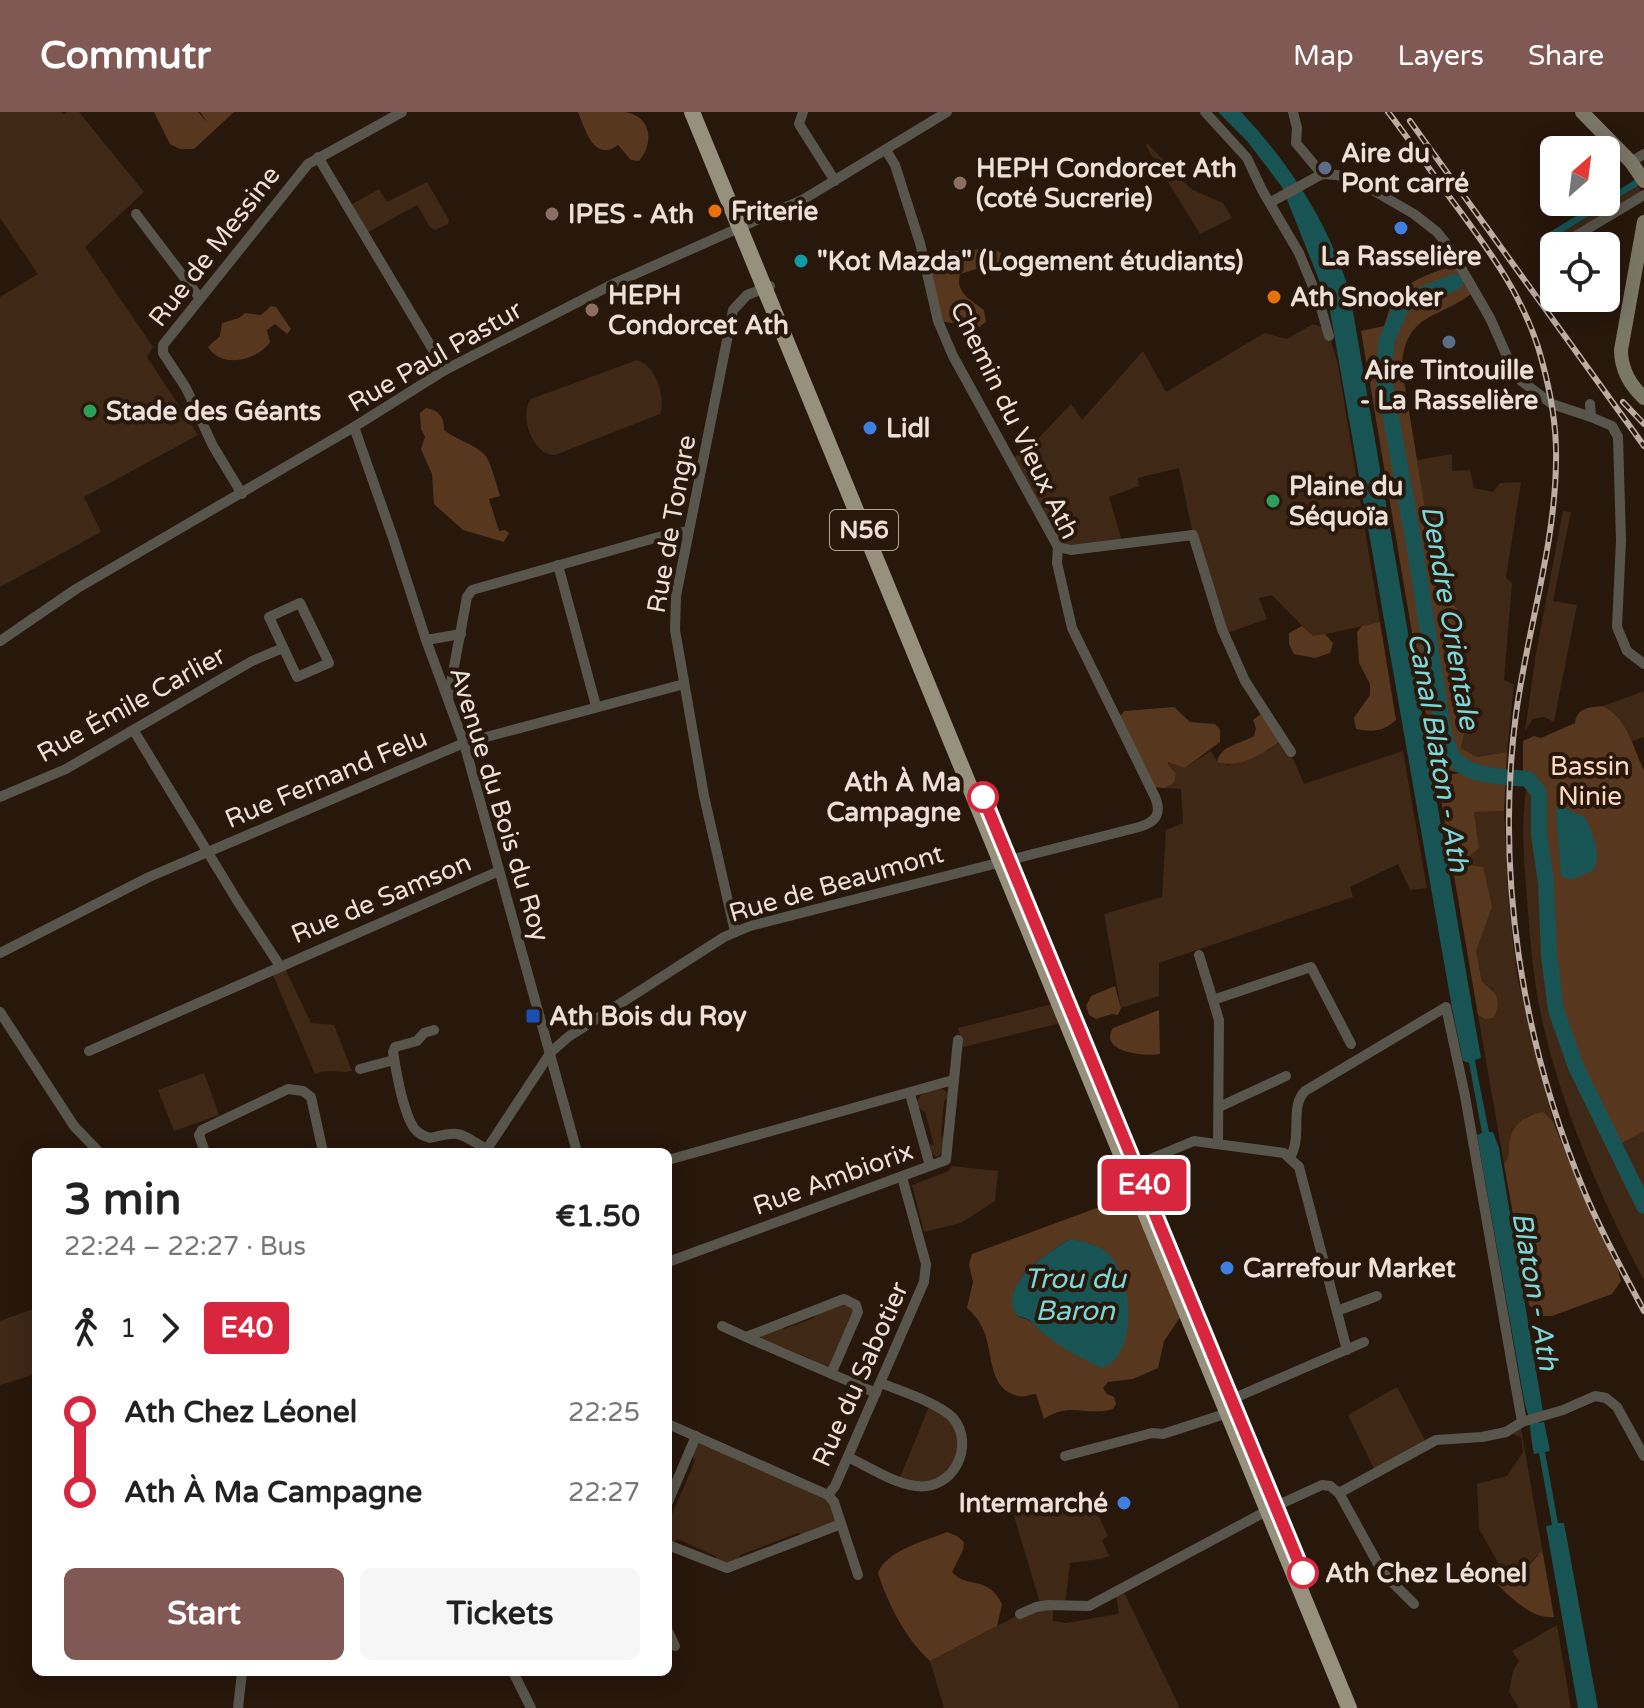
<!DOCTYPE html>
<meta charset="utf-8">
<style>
:root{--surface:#fff;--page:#f6f6f6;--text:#222;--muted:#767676;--accent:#815954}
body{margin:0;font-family:"Varela Round",sans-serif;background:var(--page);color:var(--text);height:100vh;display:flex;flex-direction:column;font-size:30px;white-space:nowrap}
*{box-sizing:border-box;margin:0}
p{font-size:26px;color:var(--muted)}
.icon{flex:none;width:44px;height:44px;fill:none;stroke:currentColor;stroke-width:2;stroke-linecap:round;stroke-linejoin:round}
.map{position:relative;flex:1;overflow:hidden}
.panel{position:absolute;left:32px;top:1036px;width:640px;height:528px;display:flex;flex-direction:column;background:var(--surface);border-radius:12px;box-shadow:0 4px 20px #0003}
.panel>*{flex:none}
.badge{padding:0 16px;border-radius:6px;font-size:28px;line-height:52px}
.needle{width:52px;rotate:28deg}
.controls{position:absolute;left:1540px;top:24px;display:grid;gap:16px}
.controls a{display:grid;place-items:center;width:80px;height:80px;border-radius:12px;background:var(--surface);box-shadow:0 4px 20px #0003;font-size:40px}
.map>.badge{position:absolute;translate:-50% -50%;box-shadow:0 0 0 4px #fff}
.legs{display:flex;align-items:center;gap:12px;height:88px;padding:0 32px;font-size:26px}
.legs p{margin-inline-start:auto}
.overview{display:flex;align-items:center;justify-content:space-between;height:136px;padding:0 32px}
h1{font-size:44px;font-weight:800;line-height:60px}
.primary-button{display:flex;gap:16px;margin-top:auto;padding:16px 32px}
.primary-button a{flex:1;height:92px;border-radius:12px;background:var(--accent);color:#fff;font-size:32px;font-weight:800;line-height:92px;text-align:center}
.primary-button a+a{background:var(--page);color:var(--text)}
ul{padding:0 32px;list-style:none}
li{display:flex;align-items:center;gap:28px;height:80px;font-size:30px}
li i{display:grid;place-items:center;width:12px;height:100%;margin:0 10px;background:currentColor}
li i::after{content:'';width:20px;height:20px;margin:-10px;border:6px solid;border-radius:50%;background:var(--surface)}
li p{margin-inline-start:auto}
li:first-child i{background:linear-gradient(#0000 50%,currentColor 0)}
li:last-child i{background:linear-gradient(currentColor 50%,#0000 0)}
header{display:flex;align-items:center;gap:48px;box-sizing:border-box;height:112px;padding:0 40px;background:var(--accent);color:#fff}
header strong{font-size:38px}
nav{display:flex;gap:44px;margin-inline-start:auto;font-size:28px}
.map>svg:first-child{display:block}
.green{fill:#402817}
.forest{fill:#58371f;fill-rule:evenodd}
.water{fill:#195455}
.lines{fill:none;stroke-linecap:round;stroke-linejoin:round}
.river{stroke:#195455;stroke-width:16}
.street{stroke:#58564c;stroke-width:10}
.secondary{stroke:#7b7767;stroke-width:14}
.primary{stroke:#96907c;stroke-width:16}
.rail-casing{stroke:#bbada4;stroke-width:6}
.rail{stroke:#28170b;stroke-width:3;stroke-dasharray:9;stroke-linecap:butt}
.line-1-casing{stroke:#fff;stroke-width:18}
.line-1{stroke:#d7263d;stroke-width:12}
.service-dot{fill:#5c6f8a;stroke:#28170b;stroke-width:3}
.education-dot{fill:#8d6e63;stroke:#28170b;stroke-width:3}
.food-dot{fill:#e8710a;stroke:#28170b;stroke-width:3}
.shop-dot{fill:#3f7fe0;stroke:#28170b;stroke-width:3}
.culture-dot{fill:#0f9aa8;stroke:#28170b;stroke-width:3}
.leisure-dot{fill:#2e9e5b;stroke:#28170b;stroke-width:3}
.stop-1-dot{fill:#fff;stroke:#d7263d;stroke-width:4}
.transit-dot{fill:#1a4fb4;stroke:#28170b;stroke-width:3}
.labels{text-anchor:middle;stroke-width:8;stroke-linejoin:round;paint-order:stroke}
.shield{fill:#28170b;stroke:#b2a49a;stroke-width:2}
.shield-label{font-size:24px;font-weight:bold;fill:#ede0d8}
.poi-label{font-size:26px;font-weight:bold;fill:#ede0d8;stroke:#28170b;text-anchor:start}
.street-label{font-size:26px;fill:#ede0d8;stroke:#28170b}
.park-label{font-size:26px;fill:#fed9c0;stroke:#28170b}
.stop-label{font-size:26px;font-weight:bold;fill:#ede0d8;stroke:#28170b;text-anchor:end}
.water-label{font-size:28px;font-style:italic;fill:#7bd8da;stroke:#28170b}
</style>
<header>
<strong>Commutr</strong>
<nav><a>Map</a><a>Layers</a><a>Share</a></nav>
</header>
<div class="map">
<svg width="1644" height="1596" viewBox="0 0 1644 1596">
<rect width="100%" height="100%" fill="#28170b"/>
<g class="green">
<polygon points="0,0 61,0 64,3 67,0 79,0 144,80 85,135 153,235 147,245 198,323 84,385 101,420 0,475 0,185 38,162 0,106"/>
<polygon points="1147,31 1191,77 1223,91 1232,106 1200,122 1146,34"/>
<polygon points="427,70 449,108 448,112 435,118 430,115 417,93 365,122 349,94 379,77 387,90"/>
<polygon points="1638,74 1641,80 1546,141 1542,133"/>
<polygon points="1313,212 1327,217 1338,252 1380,510 1313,525 1272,483 1259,486 1267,507 1224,522 1193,423 1179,356 1138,366 1139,374 1109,385 1123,432 1065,437 1010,348 1034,331 1071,292 1082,308 1143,239 1166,280 1264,221 1287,227"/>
<path d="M637,248C656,254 666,284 660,302L555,343C533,344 518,303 531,287Z"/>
<polygon points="1452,342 1452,359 1470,358 1474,376 1493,380 1500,371 1521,370 1506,466 1512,471 1504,568 1514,572 1507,640 1477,645 1461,636 1467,607 1456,569 1453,530 1457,496 1439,481 1417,348"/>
<polygon points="1563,399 1571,400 1553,489 1577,493 1554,610 1544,605 1533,607 1525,619 1536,541"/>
<path d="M1644,579V625L1631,630C1624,615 1619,600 1603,594Z"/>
<polygon points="1284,626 1304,672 1403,639 1427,776 1410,778 1398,752 1350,775 1353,785 1350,786 1159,851 1159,884 1121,896 1104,802 1162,785 1166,718 1183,711 1181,677 1165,676 1174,671 1168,649 1185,656 1211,639 1217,650 1228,653 1269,638"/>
<path d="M1528,667L1539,681V723L1546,770L1549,844L1576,955L1613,1029L1619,1033L1644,1019V1168C1602,1090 1559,989 1541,903C1533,865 1530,827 1527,788C1524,748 1520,707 1528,667Z"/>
<path d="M1504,699L1508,783L1517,864L1553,1009C1544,999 1538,1001 1526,1005L1508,1049L1504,1052L1478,903L1485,907L1493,877L1482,870L1476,839L1492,794L1469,751L1471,743L1479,736L1474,700Z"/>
<path d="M283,852L311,911L334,913L352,959C339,962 328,956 315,962L271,858Z"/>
<polygon points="1052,892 1061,911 963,935 958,916"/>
<polygon points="204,961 219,1003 174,1019 158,978"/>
<polygon points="940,976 947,980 948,986 944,989 941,1025 944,1023 942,1041 937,1045 930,1041 927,1032 934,1033 925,1000 917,995 916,990 922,982"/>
<polygon points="951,1054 998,1059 995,1089 961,1111 924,1120 912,1073 949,1059"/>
<polygon points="844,1187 856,1193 831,1262 809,1246 782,1235 779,1239 761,1227 761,1223 776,1213 784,1217 814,1206 817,1197"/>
<polygon points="36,1196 36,1262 0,1273 0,1209"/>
<polygon points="1397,1275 1427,1332 1376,1361 1348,1303"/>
<polygon points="930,1292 959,1317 960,1347 932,1373 899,1368"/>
<polygon points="1520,1311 1543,1442 1537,1443 1521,1462 1500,1454 1479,1417 1477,1372 1507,1364 1523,1340 1521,1325 1506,1320"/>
<polygon points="696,1324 828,1383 841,1412 808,1426 798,1421 740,1443 738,1453 720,1455 715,1444 678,1427 668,1433 668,1411 695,1349 690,1339"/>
<polygon points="1089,1383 1108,1424 1102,1428 1109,1444 1100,1447 1070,1451 1065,1493 1053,1497 1053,1509 1066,1511 1119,1502 1116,1481 1124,1480 1180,1596 944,1596 930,1549 1030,1497 1041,1494 1014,1404"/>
<polygon points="1557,1513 1571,1596 1519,1596 1509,1580 1513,1559 1519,1549 1512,1539"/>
</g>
<g class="forest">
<polygon points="154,0 198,0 208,11 200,0 234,0 194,37 180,37 170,32"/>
<path d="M578,0C593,0 610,0 625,0C651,4 655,30 639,49L631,48L618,33C594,51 585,17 578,0Z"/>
<path d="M993,136L1001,141L999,150L960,162C955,181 971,188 984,198L986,210L979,215L938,209L923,150L932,141Z"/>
<path d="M1459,152L1475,179C1440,208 1404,199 1402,257L1439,481L1457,496L1453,530L1456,569L1467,607L1461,636L1477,645L1507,640L1504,699L1474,700L1479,736L1471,743L1469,750L1473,754L1483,755L1492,795L1476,839L1482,870C1497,880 1503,889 1493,906L1485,907L1478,903L1437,665L1459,661L1448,658L1433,645L1361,219L1384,214C1387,206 1389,196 1393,189C1403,169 1439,158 1459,152Z"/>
<path d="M271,194L276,195L291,217L287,222L275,212L267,218L270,230C257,249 221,257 208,235L220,224L222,211L239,206L245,201L261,203Z"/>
<path d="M426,296C439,298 444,305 444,318C456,328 480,334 487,346C493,357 496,372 500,384L489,387L499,419L505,418L509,421L504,430L463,418L434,392L432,362L421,337L425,325L421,317L420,301Z"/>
<path d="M1380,510L1396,608C1382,620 1374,620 1356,617L1354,606L1370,583V572L1359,551L1357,520L1362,514Z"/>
<polygon points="1302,514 1313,524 1325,522 1333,531 1330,541 1315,546 1294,542 1289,532 1289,521"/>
<path d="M1603,594C1626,604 1634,637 1644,659V1019L1619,1033L1613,1029L1576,955L1556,898L1549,844L1546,770L1539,723V682L1523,658V629L1534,624L1541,626L1575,611C1577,596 1589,595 1603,594Z"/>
<polygon points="1174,595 1190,610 1215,612 1220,617 1220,630 1185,656 1168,650 1169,654 1176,662 1174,671 1165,676 1150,675 1117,609 1124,599"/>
<path d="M1262,601L1284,626C1267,640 1239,658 1217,650C1221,633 1240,632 1254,624L1256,616L1253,608Z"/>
<polygon points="1115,874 1121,896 1118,903 1112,902 1096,907 1089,903 1086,894 1091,884"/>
<path d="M1159,898L1160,942C1144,945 1098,940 1113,916Z"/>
<path d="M1543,1000L1553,1009L1580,1078L1618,1158L1621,1169L1612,1182L1552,1204H1542L1529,1193L1504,1052C1511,1044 1508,1038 1510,1028C1512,1012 1528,1002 1543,1000Z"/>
<path d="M1132,1083L1181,1204L1164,1229L1158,1256L1133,1267L1108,1270L1103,1276L1107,1282L1114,1285L1116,1292L1113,1297C1085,1305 1071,1289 1044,1307L1036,1282C1029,1282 1025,1286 1018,1284C989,1277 993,1245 985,1222C981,1211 975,1203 967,1196L973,1170L969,1152L972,1142ZM1071,1127L1096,1134L1044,1222C1040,1218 1035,1212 1030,1209C1025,1205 1019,1208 1015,1200C1000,1173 1051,1137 1071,1127Z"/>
<path d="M947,1420L957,1424L964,1430L963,1438L952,1460C966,1477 987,1462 1002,1492L997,1514L930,1549C905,1526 888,1492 878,1461C887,1438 925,1429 947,1420Z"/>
<path d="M1541,1440L1543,1442L1554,1505C1531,1508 1506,1481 1490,1465V1459L1495,1454L1521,1462Z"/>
</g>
<g class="water">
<path d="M1218,0H1241C1290,52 1330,113 1350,182L1475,912L1481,946L1475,948L1476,955L1489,1020H1493L1499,1036L1541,1288L1543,1301L1538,1304L1539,1311L1544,1310L1550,1339L1545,1340L1558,1411H1564L1598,1596H1578L1546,1414L1552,1413L1539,1341L1534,1342C1530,1325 1531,1308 1525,1293L1477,1023L1482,1021L1469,951L1463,949L1452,896L1329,193L1282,75L1247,29Z"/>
<polygon points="1644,62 1644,70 1542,133 1540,126 1599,90 1606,90 1606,86"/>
<path d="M1558,693L1586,706C1592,723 1602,740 1594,758L1571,768L1561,764L1556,699Z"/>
<path d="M1071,1127C1083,1130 1097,1132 1106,1140C1134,1162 1139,1245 1101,1256C1082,1246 1059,1235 1043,1221C1038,1217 1034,1211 1029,1208C1023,1204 1018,1207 1014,1199C1001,1172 1051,1137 1071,1127Z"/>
</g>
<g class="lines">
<path class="river" d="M1455,170L1417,185L1401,195L1387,228L1383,262L1415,437L1444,623C1447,630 1449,641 1454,647C1471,665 1505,665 1528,667L1539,681V723L1546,770L1549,844L1556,898L1576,955L1644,1094"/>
<g class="street">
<polyline points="803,0 799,12 835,69"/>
<polyline points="1205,0 1247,46 1262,78 1299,141 1319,189 1329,224"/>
<polyline points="1293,0 1297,16 1296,31 1322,62"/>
<polyline points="318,45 445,258"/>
<polyline points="1631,50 1644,42"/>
<polyline points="1271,90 1322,62 1337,63 1357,69 1414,102 1437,120 1449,135 1490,206 1513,258 1520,268 1552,292 1591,305"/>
<polyline points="136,102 199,185"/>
<polyline points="1564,131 1644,83"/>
<polyline points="1590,292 1591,305 1612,314 1618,325 1621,428 1617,515 1627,539 1644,552"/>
<polyline points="354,315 393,426 426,528 464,631 577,1040"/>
<polyline points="242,382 213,334 186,276 163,241 163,233 308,52 402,0"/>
<polyline points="1058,435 1071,438 1193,423 1222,517 1245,569 1291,640"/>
<polyline points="558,453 596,594"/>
<polygon points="300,491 329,551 297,565 269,505"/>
<polyline points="426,528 461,522"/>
<polyline points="0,529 76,477 354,315 445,258 615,171 804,87 947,0"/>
<polyline points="448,587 467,485 472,478 655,426 688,419"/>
<polyline points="134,619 238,790 280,854"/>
<polyline points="0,685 66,657 252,549 283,536"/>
<polyline points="735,820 704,684 675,518 676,484 733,198 747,183 770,174"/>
<polyline points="0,841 149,765 464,631 684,572"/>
<polyline points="1199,843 1219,908 1218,1032"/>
<polyline points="1213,888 1311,855 1351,932"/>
<polyline points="0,900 74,1014 99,1040"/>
<path d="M434,918L424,921L417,929L395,935L393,940C396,959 403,1000 414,1016C418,1022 424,1024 430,1026C462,1018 459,1021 486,1037"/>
<polyline points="89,939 499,759"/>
<polyline points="360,957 394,948"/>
<polyline points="910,982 930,1054"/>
<polyline points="1219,995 1286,964"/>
<polyline points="205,1040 199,1023 202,1018 288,977 303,979 311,985 323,1040"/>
<path d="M485,1040L551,940L568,925L724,825L750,814L1139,715C1156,710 1162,702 1155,685L1072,516L1057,451L1058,435L953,244L938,209L920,131L895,53L886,38"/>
<path d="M1290,1045C1303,1025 1289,995 1305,979L1446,895L1465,984L1522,1310"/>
<polyline points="668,1048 953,968"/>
<polyline points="1126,1057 1194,1029 1284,1041 1299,1055 1347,1238"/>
<polyline points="668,1150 946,1048 958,928"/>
<polyline points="1337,1199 1377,1184"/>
<polyline points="722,1214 746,1225"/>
<polyline points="831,1262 858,1200 856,1193 844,1187 746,1225 876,1281"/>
<polyline points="1223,1291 1364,1230"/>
<polyline points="668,1312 828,1383 834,1390 858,1463"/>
<polyline points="1065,1344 1152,1321 1163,1322 1237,1298"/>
<path d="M848,1345C869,1355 893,1371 916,1374C953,1379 976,1334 953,1306C939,1291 900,1279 881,1271"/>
<polyline points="1339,1381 1436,1328 1482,1325 1506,1320 1522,1310 1563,1298 1595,1284 1606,1286 1617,1295 1644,1344"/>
<polyline points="828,1383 835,1374 924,1170 926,1152 902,1065"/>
<polyline points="668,1390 696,1324"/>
<polyline points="668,1433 727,1456 841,1412"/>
<polyline points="1020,1502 1036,1495 1049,1493 1089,1494 1276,1394 1322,1373 1330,1374 1339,1381 1383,1461 1414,1492"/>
<polyline points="668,1519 675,1534"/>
<polyline points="513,1560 531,1596"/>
<polyline points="238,1596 242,1560"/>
</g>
<g class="secondary">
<polyline points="1582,0 1631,50 1644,69"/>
<path d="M1644,110L1621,238C1621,257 1630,273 1644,286"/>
</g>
<polyline class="primary" points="692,0 1349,1596"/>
<defs>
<g id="rail">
<path d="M1388,0C1409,27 1428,55 1448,83C1486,134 1526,186 1542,249C1551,282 1557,316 1556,350C1555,435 1527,519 1516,602C1495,762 1522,930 1584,1079C1601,1120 1623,1160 1644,1199"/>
<polyline points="1410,9 1644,334"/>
<polyline points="1623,290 1644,312"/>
</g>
</defs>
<use href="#rail" class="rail-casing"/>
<use href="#rail" class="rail"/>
</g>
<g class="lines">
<defs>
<polyline id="line-1" points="983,685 1303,1461"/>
</defs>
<use href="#line-1" class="line-1-casing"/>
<use href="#line-1" class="line-1"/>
</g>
<g class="service-dot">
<circle cx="1325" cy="56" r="8"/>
<circle cx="1449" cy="230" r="8"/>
</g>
<g class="education-dot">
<circle cx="960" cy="71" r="8"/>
<circle cx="552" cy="102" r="8"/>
<circle cx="592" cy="198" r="8"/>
</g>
<g class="food-dot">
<circle cx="715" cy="99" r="8"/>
<circle cx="1274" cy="185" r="8"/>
</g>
<g class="shop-dot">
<circle cx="1401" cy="116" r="8"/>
<circle cx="870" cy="316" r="8"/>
<circle cx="1227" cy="1156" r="8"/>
<circle cx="1124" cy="1391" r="8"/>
</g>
<circle class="culture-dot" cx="801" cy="149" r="8"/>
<g class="leisure-dot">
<circle cx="90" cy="299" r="8"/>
<circle cx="1273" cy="389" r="8"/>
</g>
<g class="stop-1-dot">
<circle cx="983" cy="685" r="14"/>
<circle cx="1303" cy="1461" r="14"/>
</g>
<rect class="transit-dot" x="525" y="896" width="16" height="16" rx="4"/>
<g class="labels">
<rect class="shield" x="830" y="398" width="68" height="40" rx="6"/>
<g class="shield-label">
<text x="864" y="426">N56</text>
</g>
<g class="poi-label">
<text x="1341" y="50">Aire du<tspan x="1341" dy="30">Pont carré</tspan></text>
<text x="976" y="65">HEPH Condorcet Ath<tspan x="976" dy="30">(coté Sucrerie)</tspan></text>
<text x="731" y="108">Friterie</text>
<text x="568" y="111">IPES - Ath</text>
<text x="1401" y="153" text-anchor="middle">La Rasselière</text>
<text x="817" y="158">"Kot Mazda" (Logement étudiants)</text>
<text x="608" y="192">HEPH<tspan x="608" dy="30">Condorcet Ath</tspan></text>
<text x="1290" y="194">Ath Snooker</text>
<text x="1449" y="267" text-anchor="middle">Aire Tintouille<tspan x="1449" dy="30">- La Rasselière</tspan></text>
<text x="106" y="308">Stade des Géants</text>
<text x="886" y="325">Lidl</text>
<text x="1289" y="383">Plaine du<tspan x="1289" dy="30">Séquoïa</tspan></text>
<text x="549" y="913">Ath Bois du Roy</text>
<text x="1243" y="1165">Carrefour Market</text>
<text x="1108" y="1400" text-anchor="end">Intermarché</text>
</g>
<g class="street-label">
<text transform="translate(214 134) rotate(-52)" y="9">Rue de Messine</text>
<text transform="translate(435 244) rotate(-30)" y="9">Rue Paul Pastur</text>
<text transform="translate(1015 308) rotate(64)" y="9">Chemin du Vieux Ath</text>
<text transform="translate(671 412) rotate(-80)" y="9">Rue de Tongre</text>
<text transform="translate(131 592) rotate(-29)" y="9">Rue Émile Carlier</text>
<text transform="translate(326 666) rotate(-23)" y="9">Rue Fernand Felu</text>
<text transform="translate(500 692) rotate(73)" y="9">Avenue du Bois du Roy</text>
<text transform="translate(836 771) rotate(-16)" y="9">Rue de Beaumont</text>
<text transform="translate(381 786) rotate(-23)" y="9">Rue de Samson</text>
<text transform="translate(833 1066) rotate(-20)" y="9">Rue Ambiorix</text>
<text transform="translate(860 1262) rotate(-66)" y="9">Rue du Sabotier</text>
</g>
<g class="park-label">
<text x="1590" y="663">Bassin<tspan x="1590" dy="30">Ninie</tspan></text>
</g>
<g class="stop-label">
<text x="961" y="679">Ath À Ma<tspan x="961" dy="30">Campagne</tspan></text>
<text x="1325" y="1470" text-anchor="start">Ath Chez Léonel</text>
</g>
<g class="water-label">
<text transform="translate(1451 505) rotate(80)" y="10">Dendre Orientale</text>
<text transform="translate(1439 640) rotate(80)" y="10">Canal Blaton - Ath</text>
<text x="1075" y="1176">Trou du<tspan x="1075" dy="32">Baron</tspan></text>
<text transform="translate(1536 1179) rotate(80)" y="10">Blaton - Ath</text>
</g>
</g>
</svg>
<div class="controls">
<a><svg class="needle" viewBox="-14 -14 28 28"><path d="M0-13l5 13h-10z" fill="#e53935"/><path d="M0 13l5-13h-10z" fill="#767676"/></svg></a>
<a><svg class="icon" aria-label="locate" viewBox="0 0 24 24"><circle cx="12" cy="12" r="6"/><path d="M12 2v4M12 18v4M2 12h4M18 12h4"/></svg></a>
</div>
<b class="badge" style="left:1144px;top:1073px;background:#d7263d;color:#fff">E40</b>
<section class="panel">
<div class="overview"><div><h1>3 min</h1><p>22:24 – 22:27 · Bus</p></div><b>€1.50</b></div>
<div class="legs"><svg class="icon" aria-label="walk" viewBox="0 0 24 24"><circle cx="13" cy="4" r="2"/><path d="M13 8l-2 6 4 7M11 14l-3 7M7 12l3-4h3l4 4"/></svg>1<svg class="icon" aria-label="forward" viewBox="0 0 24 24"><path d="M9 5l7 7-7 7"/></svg><b class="badge" style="background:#d7263d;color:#fff">E40</b></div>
<ul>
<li><i style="color:#d7263d"></i><b>Ath Chez Léonel</b><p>22:25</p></li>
<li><i style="color:#d7263d"></i><b>Ath À Ma Campagne</b><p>22:27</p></li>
</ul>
<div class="primary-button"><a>Start</a><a>Tickets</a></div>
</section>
</div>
